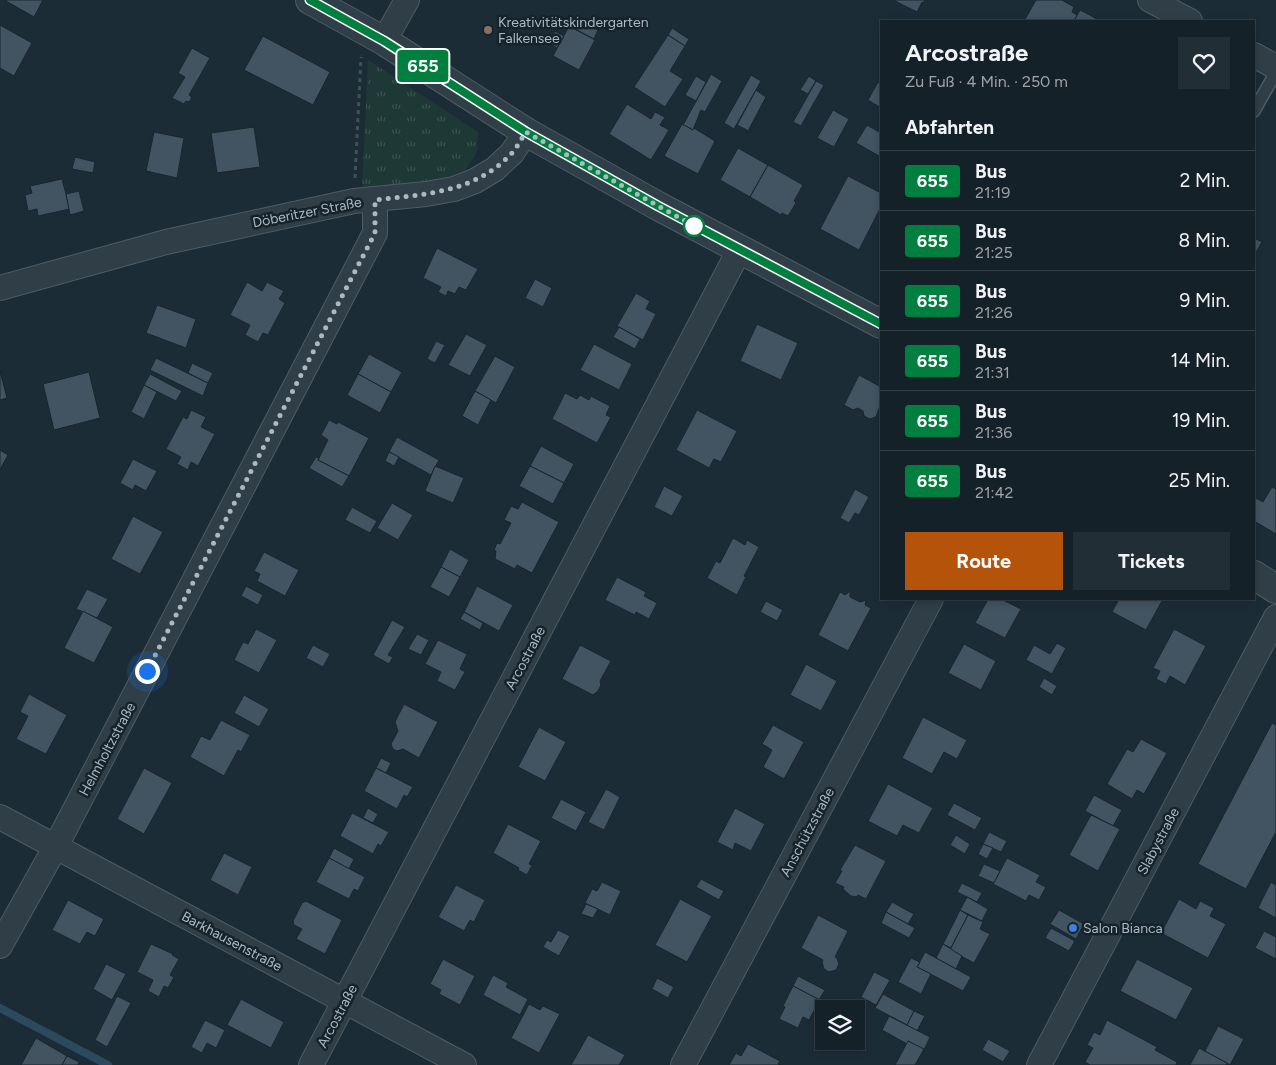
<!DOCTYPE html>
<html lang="de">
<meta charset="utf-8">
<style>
:root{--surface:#152129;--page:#222e35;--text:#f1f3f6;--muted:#9da3a8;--line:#343e46;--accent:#b45309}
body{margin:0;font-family:Figtree,sans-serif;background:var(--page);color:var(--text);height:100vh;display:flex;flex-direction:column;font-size:19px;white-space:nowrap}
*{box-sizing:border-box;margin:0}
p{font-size:16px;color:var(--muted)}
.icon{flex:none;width:28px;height:28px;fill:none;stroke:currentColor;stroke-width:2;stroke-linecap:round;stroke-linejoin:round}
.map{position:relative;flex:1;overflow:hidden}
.side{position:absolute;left:880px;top:20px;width:375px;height:580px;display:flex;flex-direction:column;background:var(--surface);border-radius:0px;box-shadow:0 2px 8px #0003,0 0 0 1px var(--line)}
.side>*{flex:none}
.badge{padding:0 10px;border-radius:4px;font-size:18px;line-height:32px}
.fabs{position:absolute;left:815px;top:1000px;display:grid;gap:10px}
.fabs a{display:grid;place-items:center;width:50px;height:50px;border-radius:0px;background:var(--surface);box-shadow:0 2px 8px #0003,0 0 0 1px var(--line);font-size:25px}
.you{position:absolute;width:25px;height:25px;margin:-12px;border:4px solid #fff;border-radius:50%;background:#1a73e8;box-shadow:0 0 0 8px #1a73e833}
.map>.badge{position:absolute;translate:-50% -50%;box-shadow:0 0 0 2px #fff}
h2{padding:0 25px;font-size:19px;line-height:45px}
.round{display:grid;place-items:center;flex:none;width:52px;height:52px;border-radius:0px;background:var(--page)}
.head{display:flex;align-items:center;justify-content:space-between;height:85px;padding:0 25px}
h1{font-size:24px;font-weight:700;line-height:38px}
.button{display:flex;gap:10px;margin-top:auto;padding:10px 25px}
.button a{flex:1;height:58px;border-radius:0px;background:var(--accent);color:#fff;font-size:20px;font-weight:700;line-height:58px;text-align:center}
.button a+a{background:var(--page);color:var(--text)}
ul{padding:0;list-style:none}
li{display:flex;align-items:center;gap:15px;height:60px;padding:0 25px;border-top:1px solid var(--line)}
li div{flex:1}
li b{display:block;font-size:19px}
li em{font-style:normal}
li .badge{min-width:55px;font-weight:700;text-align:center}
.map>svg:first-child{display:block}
.grass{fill:url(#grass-tufts)}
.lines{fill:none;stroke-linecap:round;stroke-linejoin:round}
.stream{stroke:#2c4a5e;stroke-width:8}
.building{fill:#425461;stroke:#18252d}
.service-casing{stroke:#4d5c65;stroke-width:14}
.minor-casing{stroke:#4d5c65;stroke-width:26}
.tertiary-casing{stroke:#4d5c65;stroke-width:30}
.path{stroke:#3c5453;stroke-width:3;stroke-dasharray:4 4;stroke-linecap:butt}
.service{stroke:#303e47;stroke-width:11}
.minor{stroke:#303e47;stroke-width:24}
.tertiary{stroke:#303e47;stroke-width:28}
.line-casing{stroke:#fff;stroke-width:11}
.line{stroke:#007f3e;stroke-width:8}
.walk{stroke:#a9b9c5;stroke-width:5;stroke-dasharray:0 9}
.education-dot{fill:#8d6e63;stroke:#16232b;stroke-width:2}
.stop-dot{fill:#fff;stroke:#007f3e;stroke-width:2.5}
.shop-dot{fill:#3f7fe0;stroke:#16232b;stroke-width:2}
.labels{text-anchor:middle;stroke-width:5;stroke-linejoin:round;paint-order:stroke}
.poi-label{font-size:14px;fill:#a9b9c5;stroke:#16232b;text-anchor:start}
.street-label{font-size:14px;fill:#a9b9c5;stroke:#16232b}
</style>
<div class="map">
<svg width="1276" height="1065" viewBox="0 0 1276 1065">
<defs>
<pattern id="grass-tufts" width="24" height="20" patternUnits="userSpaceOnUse" patternTransform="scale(1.25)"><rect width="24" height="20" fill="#1e3836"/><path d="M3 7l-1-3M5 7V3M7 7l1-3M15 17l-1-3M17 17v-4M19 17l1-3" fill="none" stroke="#3c5352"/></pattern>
</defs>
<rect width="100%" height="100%" fill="#1c2c37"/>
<polygon class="grass" points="368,60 478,132 477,152 465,171 432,182 362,189"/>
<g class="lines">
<polyline class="stream" points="0,1008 108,1065"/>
</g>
<g class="building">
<polygon points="7,0 43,0 34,17 6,1"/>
<polygon points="893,0 925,0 923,3 922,2 917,12"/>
<polygon points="1036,0 1062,0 1074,7 1072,12 1077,15 1074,21 1024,21"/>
<polygon points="1080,10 1101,21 1074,21"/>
<polygon points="579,20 598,30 594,39 575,29"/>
<polygon points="0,25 32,43 14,76 0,68"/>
<polygon points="569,26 595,40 579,70 553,56"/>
<polygon points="672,28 689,39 685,46 668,35"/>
<polygon points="555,31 564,36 557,48 549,43"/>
<polygon points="668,35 685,46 670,71 683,79 665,107 634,87"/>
<polygon points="263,36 330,72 313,105 244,70"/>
<polygon points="192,48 210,58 189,95 192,97 189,102 186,101 184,104 172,98 185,77 178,73"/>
<polygon points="711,74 722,81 705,112 701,110 693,130 683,125"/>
<polygon points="751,75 761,81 734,129 724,123"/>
<polygon points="696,76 706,82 696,101 685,95"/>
<polygon points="809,76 816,81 808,94 800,90"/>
<polygon points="816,81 824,85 801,126 793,122"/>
<polygon points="878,82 881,84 881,108 868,100"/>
<polygon points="756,90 766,97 747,133 747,130 737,125"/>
<polygon points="627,104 651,119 655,112 665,117 660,125 669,130 651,160 609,134"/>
<polygon points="833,110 849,119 834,147 817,138"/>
<polygon points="682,124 693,130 694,128 715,141 698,174 664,156"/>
<polygon points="867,125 881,133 881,157 856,143"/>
<polygon points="254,127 260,167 217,173 211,133"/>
<polygon points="154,132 184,138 177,178 146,171"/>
<polygon points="738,148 768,165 750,197 720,180"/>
<polygon points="75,157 95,162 93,173 72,169"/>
<polygon points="768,165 803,185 794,201 796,203 788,216 782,213 781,215 750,197"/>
<polygon points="848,176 881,193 881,207 859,250 820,229"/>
<polygon points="62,179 70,209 38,216 37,209 28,211 25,195 32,193 30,186"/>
<polygon points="79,191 84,211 70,215 66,194"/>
<polygon points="1254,238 1262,242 1254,256"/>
<polygon points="437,248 478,269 466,290 459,287 455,294 448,291 446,296 438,292 441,287 423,278"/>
<polygon points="535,279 552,288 543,307 525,298"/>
<polygon points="247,282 262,291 267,282 284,291 279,299 285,303 268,335 263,333 258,342 245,335 250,325 230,315"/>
<polygon points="636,293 650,301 646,309 656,314 643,340 617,326"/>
<polygon points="157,305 196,319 186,348 146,333"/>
<polygon points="757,324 798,343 781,380 740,361"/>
<polygon points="619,327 640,339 635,349 613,337"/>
<polygon points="466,334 487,345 470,376 448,365"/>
<polygon points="436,341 445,345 435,363 427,359"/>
<polygon points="594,344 632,364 619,390 580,370"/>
<polygon points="369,354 402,372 391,392 358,374"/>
<polygon points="495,356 515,367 496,403 475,391"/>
<polygon points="156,358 208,383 203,396 150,370"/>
<polygon points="192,363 213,373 208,383 188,373"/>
<polygon points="0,371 7,398 0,400"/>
<polygon points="89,372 100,418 54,430 43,384"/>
<polygon points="150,374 182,391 176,401 144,385"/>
<polygon points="358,374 391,392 380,413 347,395"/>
<polygon points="859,375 881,387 881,403 876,417 870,419 864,416 863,411 858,408 853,410 844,405"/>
<polygon points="144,385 157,392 144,419 131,412"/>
<polygon points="475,391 491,400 478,425 462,416"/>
<polygon points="565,393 577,399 580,395 589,400 591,396 610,406 606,415 611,417 597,443 552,419"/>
<polygon points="191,410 206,417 201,427 215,434 198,466 191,462 188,470 177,464 181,457 166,449 183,417 187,419"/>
<polygon points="697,410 737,431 721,462 714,459 709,468 676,450"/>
<polygon points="329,420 337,424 338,422 369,438 349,476 318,460 328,440 321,435"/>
<polygon points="397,437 439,460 431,475 389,452"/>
<polygon points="541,446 574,464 564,483 530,466"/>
<polygon points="0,450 8,455 0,470"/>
<polygon points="389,452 399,457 394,466 385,461"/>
<polygon points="316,457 319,458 318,460 349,476 342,487 309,468"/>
<polygon points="133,459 157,471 146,491 135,485 133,490 120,483"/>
<polygon points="435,466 464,478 453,503 425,491"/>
<polygon points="530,466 564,483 553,504 519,486"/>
<polygon points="664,486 683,496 672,516 654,507"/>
<polygon points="1272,487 1276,489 1276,534 1254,521 1254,497 1263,502"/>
<polygon points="855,489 869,497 859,515 855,513 849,523 840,518"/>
<polygon points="522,502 559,522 532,573 517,565 515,569 495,559 496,551 494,550 497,543 500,544 511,523 504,520 511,506 518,509"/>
<polygon points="392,503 413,515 398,540 377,528"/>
<polygon points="352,507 377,521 370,533 345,520"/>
<polygon points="133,516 163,532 140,574 111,559"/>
<polygon points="733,538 745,545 747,540 759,547 744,576 746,577 737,595 707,578 716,561 720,563"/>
<polygon points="450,549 469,560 460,577 441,567"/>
<polygon points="264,552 299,570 285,596 257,581 260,574 254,571"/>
<polygon points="441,567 460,577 449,597 430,587"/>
<polygon points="617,577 646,592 644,596 657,603 649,619 636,612 635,615 605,600"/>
<polygon points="246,586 263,595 258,605 241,596"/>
<polygon points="477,586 513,605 499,631 464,612"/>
<polygon points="87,589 108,599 97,618 76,609"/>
<polygon points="850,591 850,597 860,602 866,600 865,605 871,608 848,651 818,635 840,592 845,595"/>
<polygon points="988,599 1001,599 1021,609 1005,638 975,623"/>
<polygon points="1119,599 1163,599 1146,630 1112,612"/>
<polygon points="766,601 783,610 777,621 760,612"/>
<polygon points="83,611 113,627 94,663 64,648"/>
<polygon points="464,612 483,623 480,630 460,619"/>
<polygon points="392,620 405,627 388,655 393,657 389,664 373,655"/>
<polygon points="256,629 277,640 259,673 234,660 243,642 248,644"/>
<polygon points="1174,629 1206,646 1185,685 1170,676 1166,684 1156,679 1160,671 1153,668"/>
<polygon points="417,634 429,640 421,655 408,649"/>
<polygon points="438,640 467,654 460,669 465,672 455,690 437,681 441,672 425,664"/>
<polygon points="1057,643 1066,648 1052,674 1026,660 1034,645 1050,654"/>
<polygon points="964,644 996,661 981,690 948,673"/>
<polygon points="313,645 330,654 323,667 306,658"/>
<polygon points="580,645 611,661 600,681 601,685 598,691 593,695 562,679"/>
<polygon points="806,664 837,681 821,711 790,695"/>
<polygon points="1044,678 1057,686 1052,695 1039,687"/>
<polygon points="29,694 67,715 46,754 16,739 28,716 20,712"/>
<polygon points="244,695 269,709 259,727 234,713"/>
<polygon points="404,704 438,722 419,758 403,749 397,751 393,749 391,744 398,731 395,722"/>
<polygon points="923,717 967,740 957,759 944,752 932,774 902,758"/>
<polygon points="221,720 250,735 241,752 238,750 224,776 190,757 201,736 210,740"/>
<polygon points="1272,723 1276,725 1276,832 1246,889 1198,864"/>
<polygon points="773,725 804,742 784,779 763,767 772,750 762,744"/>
<polygon points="539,727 566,742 545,781 518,767"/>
<polygon points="1141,739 1167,753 1144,794 1137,790 1132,799 1107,784 1127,749 1133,752"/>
<polygon points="381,758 391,763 386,773 376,768"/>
<polygon points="144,768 172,783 144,834 117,819"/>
<polygon points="376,768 413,787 407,797 404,795 397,809 364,791"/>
<polygon points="888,784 933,808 919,833 903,825 897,836 868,821"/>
<polygon points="606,789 620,797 604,830 588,822"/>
<polygon points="1094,795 1122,810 1113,826 1085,811"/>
<polygon points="561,799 586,812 576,831 551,818"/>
<polygon points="954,803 982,818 975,830 947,815"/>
<polygon points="368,808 378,814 373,823 363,818"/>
<polygon points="735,808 765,824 751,851 735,843 733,850 717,842"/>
<polygon points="352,813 389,832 381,846 378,844 373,854 340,836"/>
<polygon points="1091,815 1120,829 1098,871 1069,855"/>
<polygon points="508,824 541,841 529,864 532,865 527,875 518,870 519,868 493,853"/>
<polygon points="989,832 1007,841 1001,852 983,844"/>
<polygon points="956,835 970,844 965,854 950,845"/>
<polygon points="983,844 993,848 987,859 978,854"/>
<polygon points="855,845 886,861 866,899 858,895 857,897 851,896 843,889 844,887 835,883 842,871 840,870"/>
<polygon points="334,848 354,859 349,869 329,858"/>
<polygon points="224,853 252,867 238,895 210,880"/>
<polygon points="329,858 365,877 358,891 354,889 349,899 316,882"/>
<polygon points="1007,858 1040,875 1036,882 1046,887 1039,900 1029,895 1026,901 993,884"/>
<polygon points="984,864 1000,871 994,883 978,876"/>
<polygon points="701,879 724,891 719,900 696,887"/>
<polygon points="602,882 621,891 610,915 585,903 592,889 597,891"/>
<polygon points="1271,882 1276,885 1276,918 1258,908"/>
<polygon points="962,883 982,893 977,902 957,892"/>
<polygon points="456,885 485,900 474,922 470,920 464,931 438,917"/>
<polygon points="967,897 988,909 982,921 960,910"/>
<polygon points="680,899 712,916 687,962 655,945"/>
<polygon points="1179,899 1196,909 1200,901 1214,908 1210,916 1226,924 1208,958 1161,933"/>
<polygon points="68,900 104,919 95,936 87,932 80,944 52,930"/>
<polygon points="306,901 342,920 325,954 296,939 302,929 294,925 293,921 302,903"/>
<polygon points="892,902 914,914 908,924 886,912"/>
<polygon points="586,904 598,909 593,918 581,914"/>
<polygon points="960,910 968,915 951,948 943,944"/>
<polygon points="1059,910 1084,924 1076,939 1050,924"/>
<polygon points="886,912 915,928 909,938 881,923"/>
<polygon points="818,915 848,931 835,957 837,958 839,964 836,970 829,972 824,969 822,962 823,960 801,948"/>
<polygon points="968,915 983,922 980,929 990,934 974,963 950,950"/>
<polygon points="1051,928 1075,941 1069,951 1045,938"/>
<polygon points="558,930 570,936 559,956 543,947 547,940 551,942"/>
<polygon points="1264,931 1276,937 1276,959 1255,948"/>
<polygon points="151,944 173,954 172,955 179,959 170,975 174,977 168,988 164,986 159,997 148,991 153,980 137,972"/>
<polygon points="943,944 962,956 956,969 936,958"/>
<polygon points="925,952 971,977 963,991 917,967"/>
<polygon points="911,958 920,962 917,967 931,974 921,994 898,982"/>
<polygon points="443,959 475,976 460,1005 439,994 441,990 430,984"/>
<polygon points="1137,959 1193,988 1176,1020 1120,991"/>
<polygon points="106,964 126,974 112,1000 93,989"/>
<polygon points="874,972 890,980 876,1005 861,997"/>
<polygon points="493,975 508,983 506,987 528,999 520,1015 483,995"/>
<polygon points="798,976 825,990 819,1000 793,986"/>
<polygon points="657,978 674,987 668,998 652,989"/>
<polygon points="793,986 820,1000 809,1020 803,1017 798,1028 779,1019 785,1007 783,1006"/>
<polygon points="883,994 914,1011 907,1025 875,1008"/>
<polygon points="117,996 131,1003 107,1047 95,1040"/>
<polygon points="241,999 284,1022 271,1048 227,1025"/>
<polygon points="529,1004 540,1010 543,1006 560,1014 539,1053 511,1038"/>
<polygon points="914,1011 925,1016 917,1031 907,1025"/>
<polygon points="889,1016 930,1037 924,1050 908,1041 907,1044 882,1030"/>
<polygon points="205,1020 225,1030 216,1048 207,1043 202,1053 191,1047"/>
<polygon points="1107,1020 1157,1047 1155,1050 1177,1062 1176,1065 1090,1065 1085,1062 1093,1048 1087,1045 1094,1032 1100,1035"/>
<polygon points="1218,1026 1244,1039 1230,1065 1205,1051"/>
<polygon points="588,1035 625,1055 619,1065 571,1065"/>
<polygon points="36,1038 67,1056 62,1065 21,1065"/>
<polygon points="988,1039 1010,1051 1003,1062 982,1050"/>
<polygon points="908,1041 924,1049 915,1065 895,1065"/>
<polygon points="748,1044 780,1061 778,1064 781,1065 729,1065 736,1053 741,1056"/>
<polygon points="1199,1048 1227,1063 1226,1065 1190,1065"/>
<polygon points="67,1056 79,1062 78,1065 62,1065"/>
</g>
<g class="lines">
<defs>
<polyline id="service" points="1254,111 1276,72"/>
<g id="minor">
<polyline points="1150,0 1190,21"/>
<polyline points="384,41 407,0"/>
<polyline points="1254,55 1276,67"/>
<polyline points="0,288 166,242 354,201 426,194 454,189 475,181 495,169 512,153 526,132"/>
<polyline points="0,817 464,1065"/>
<polyline points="0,946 56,846 375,233 375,200"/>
<polyline points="311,1065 732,264 738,249"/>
<polyline points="683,1065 931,599"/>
<polyline points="1039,1065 1276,617"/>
</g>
<g id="tertiary">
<polyline points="310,0 384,41 526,132 658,206 881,324"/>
<polyline points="1254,575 1276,589"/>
</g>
</defs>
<use href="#service" class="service-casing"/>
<use href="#minor" class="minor-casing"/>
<use href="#tertiary" class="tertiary-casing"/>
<polyline class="path" points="355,178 361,57"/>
<use href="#service" class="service"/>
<use href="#minor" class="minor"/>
<use href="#tertiary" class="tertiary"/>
</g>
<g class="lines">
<defs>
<polyline id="line" points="310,0 384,41 526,132 658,206 881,324"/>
</defs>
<use href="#line" class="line-casing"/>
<use href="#line" class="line"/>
<path class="walk" d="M147,671L375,233V200C425,194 474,193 511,154C517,148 521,139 526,132L694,226"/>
</g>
<circle class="education-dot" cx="488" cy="30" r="5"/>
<circle class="stop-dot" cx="694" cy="226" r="10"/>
<circle class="shop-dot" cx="1073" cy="928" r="5"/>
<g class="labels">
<g class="poi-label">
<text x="498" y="27">Kreativitätskindergarten<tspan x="498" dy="16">Falkensee</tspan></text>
<text x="1083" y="933">Salon Bianca</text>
</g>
<g class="street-label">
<text transform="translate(307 212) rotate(-11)" y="5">Döberitzer Straße</text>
<text transform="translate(525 658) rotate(-62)" y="5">Arcostraße</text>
<text transform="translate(107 749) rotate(-62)" y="5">Helmholtzstraße</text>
<text transform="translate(807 832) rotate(-62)" y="5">Anschützstraße</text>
<text transform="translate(1158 841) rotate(-62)" y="5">Slabystraße</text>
<text transform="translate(232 941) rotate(28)" y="5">Barkhausenstraße</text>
<text transform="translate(337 1016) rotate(-62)" y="5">Arcostraße</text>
</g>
</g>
</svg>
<div class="fabs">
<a><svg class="icon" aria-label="layers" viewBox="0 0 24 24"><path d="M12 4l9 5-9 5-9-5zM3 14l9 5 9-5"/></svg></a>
</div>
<div class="you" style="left:147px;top:671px"></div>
<b class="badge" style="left:423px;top:66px;background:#007f3e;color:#fff">655</b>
<section class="side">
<div class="head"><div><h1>Arcostraße</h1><p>Zu Fuß · 4 Min. · 250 m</p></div><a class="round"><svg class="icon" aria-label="heart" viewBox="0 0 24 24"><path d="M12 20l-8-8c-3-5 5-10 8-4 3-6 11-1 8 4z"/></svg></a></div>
<h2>Abfahrten</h2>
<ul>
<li><span class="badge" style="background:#007f3e;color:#fff">655</span><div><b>Bus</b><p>21:19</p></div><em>2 Min.</em></li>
<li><span class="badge" style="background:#007f3e;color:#fff">655</span><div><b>Bus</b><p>21:25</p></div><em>8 Min.</em></li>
<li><span class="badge" style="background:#007f3e;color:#fff">655</span><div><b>Bus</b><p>21:26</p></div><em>9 Min.</em></li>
<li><span class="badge" style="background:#007f3e;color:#fff">655</span><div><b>Bus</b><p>21:31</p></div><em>14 Min.</em></li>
<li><span class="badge" style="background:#007f3e;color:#fff">655</span><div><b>Bus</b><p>21:36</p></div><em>19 Min.</em></li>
<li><span class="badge" style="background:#007f3e;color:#fff">655</span><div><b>Bus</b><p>21:42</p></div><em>25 Min.</em></li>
</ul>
<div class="button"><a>Route</a><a>Tickets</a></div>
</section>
</div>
